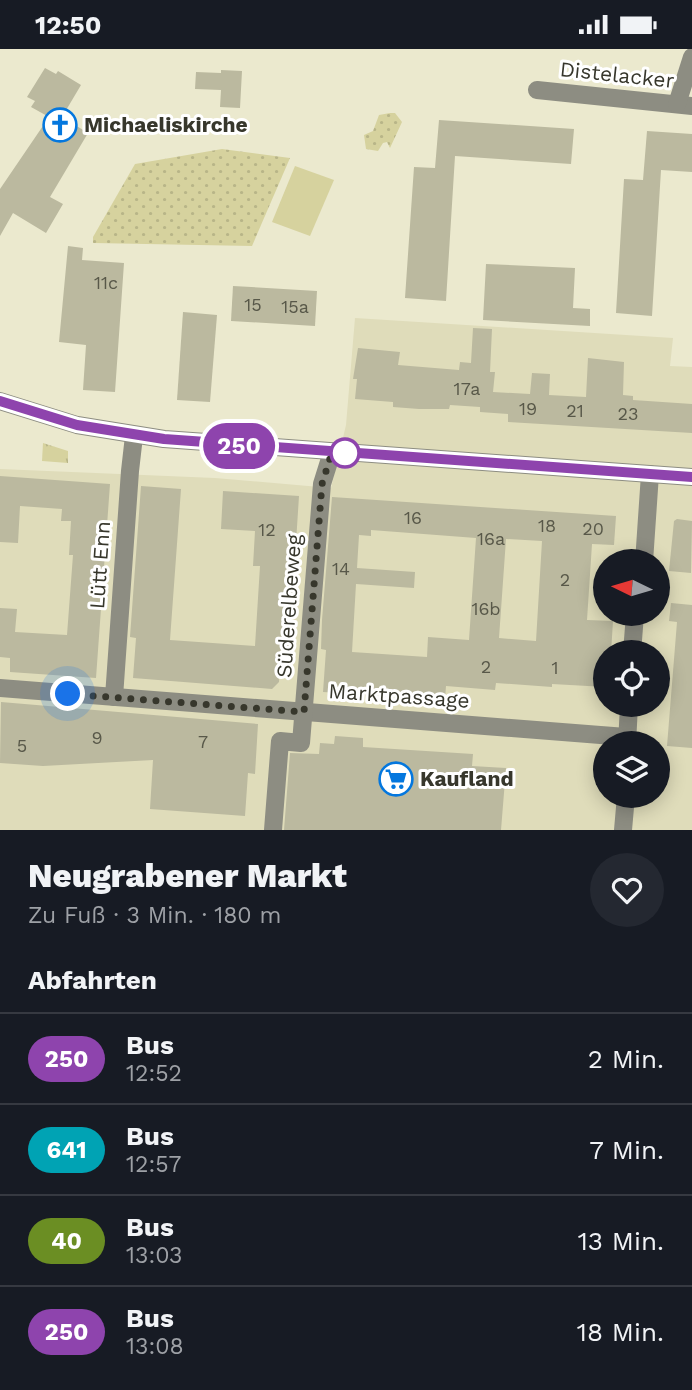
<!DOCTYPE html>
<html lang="de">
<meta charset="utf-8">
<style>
:root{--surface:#171b24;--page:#242831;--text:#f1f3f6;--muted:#9ea1a6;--line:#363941}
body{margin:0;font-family:"Work Sans",sans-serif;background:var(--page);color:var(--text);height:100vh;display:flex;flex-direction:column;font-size:26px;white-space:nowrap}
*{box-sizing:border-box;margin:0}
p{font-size:23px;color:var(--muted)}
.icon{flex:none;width:38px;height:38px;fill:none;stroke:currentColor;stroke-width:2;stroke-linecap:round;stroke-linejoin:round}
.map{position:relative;height:781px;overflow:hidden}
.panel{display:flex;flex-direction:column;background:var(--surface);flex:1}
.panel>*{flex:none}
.badge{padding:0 14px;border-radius:23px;font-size:24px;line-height:46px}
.needle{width:46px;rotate:275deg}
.controls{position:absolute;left:593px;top:500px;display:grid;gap:14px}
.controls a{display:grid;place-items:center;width:77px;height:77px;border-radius:50%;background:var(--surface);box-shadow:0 4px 18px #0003;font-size:35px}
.you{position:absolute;width:35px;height:35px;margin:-18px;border:5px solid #fff;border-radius:50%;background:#1a73e8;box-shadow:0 0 0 10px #1a73e833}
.map>.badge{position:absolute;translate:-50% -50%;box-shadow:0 0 0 4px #fff}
h2{padding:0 28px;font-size:26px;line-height:63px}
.round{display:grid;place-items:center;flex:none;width:74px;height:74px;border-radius:37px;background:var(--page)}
.head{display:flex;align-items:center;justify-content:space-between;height:119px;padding:0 28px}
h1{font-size:33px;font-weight:800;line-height:52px}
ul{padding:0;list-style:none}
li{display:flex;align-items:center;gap:21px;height:91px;padding:0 28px;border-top:2px solid var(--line)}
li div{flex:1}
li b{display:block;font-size:26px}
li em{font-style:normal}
li .badge{min-width:77px;font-weight:700;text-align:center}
.status{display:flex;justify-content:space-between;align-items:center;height:49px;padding:0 35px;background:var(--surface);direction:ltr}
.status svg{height:19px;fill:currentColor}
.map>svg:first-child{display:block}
.built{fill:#dfdcba;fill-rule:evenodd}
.grass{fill:url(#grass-tufts)}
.park{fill:url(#park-dots)}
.pitch{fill:#d6d29e}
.building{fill:#bbb99f;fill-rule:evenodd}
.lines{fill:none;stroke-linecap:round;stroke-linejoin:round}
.minor{stroke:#8d8d82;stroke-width:18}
.line-casing{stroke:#fff;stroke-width:16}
.line{stroke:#8e44ad;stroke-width:10}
.walk{stroke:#37372c;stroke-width:7;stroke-dasharray:0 12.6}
.stop-dot{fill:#fff;stroke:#8e44ad;stroke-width:3.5}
.labels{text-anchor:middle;stroke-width:6;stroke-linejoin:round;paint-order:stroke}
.number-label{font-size:18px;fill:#585849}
.street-label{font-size:21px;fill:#37372c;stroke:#fff}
.poi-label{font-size:21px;font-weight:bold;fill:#37372c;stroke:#fff;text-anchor:start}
</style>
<div class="status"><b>12:50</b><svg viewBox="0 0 49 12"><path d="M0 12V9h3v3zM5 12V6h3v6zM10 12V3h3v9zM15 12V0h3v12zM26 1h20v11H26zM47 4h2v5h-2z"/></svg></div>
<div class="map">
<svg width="692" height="781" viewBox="0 0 692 781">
<defs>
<pattern id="grass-tufts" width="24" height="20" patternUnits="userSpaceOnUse" patternTransform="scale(1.75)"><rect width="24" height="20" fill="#d6d29e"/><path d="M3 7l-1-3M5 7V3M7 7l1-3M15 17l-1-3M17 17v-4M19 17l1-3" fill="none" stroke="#b8b588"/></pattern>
<pattern id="park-dots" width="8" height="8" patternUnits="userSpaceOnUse" patternTransform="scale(1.75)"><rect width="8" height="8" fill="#d6d29e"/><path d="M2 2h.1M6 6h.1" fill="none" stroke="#b8b588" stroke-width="1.8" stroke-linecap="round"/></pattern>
</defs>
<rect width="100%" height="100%" fill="#ebe9ce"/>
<path class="built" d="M355,269L673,289L670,317L692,318V781H0V420L215,429L331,439L346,376ZM606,513H658V565H606ZM606,604H658V656H606ZM606,695H658V747H606Z"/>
<polygon class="grass" points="43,394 68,402 68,414 42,412"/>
<g class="park">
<polygon points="390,64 395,64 402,73 390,99 387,93 383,94 378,102 366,100 364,86 373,82 379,66"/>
<polygon points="222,100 290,109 252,197 93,194 93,188 135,115"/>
</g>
<polygon class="pitch" points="295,117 334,131 310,187 272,173"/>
<g class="building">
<polygon points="45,19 56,25 58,22 81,36 62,68 88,84 50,148 63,155 46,184 13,164 0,187 0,140 49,68 31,58 35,52 27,48"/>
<polygon points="221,21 242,22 240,59 220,58 221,41 195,40 196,23 221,24"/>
<polygon points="439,71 574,80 571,115 455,107 446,252 405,249 414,118 435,119"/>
<polygon points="647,82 692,85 692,123 661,121 652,267 616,264 624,130 643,131"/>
<polygon points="68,197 83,199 82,211 124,214 115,343 83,341 86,296 59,293"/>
<polygon points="486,215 575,219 573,259 590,260 590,277 483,271"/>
<polygon points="233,237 317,242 315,277 231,272"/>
<polygon points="183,263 217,266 210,353 177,351"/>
<polygon points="473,279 492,280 490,323 495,323 493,343 530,345 532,324 550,325 549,346 586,348 588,309 624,313 623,346 633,347 633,351 692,355 692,384 508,373 508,365 480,363 480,358 450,356 449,360 419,360 393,358 393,353 355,350 357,330 353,330 358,299 400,303 398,316 459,321 460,313 471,314"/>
<polygon points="0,427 110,435 96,629 10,623 10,609 0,608 0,559 17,560 15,583 67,586 73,506 69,506 71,472 61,472 62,460 20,457 18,494 0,493"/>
<polygon points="141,437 181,440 170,591 255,597 260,517 253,517 255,482 221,480 223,442 299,447 289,602 281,601 279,633 272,640 133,629 136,589 130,588"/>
<path d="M332,448L616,467L614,496L592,495L587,571L613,572L611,604H606V638L552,635V638L496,634L495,641L446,637L445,650L323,643L326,601L321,600L322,571ZM371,481L476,489L469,591L428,588L427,608L352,603L356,535L414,539L415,523L357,519L359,486L371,487ZM506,490L542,492L536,592L499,589Z"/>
<polygon points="677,470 692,472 691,524 669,522 674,472"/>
<polygon points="671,554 692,556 692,699 667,697 677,573 669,572"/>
<polygon points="1,653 258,675 255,725 248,724 245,767 150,760 153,711 43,717 0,714"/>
<polygon points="335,687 363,689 363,698 473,705 472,717 506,719 501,781 284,781 290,704 319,705 320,694 334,695"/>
</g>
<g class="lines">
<g class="minor">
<polyline points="537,41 692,57"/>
<polyline points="677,55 692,8"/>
<polyline points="0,352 77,376 164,390 692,428"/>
<polyline points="644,513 650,425"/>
<polyline points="632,604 635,565"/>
<polyline points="0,639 626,688"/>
<polyline points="114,648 130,422 134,387"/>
<polyline points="627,695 629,656"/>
<polyline points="273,781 280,692 301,694 322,435 332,403"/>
<polyline points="623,781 626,747"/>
</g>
</g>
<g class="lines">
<defs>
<polyline id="line" points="0,352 77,376 164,390 692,428"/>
</defs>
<use href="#line" class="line-casing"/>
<use href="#line" class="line"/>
<polyline class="walk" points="68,645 304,663 322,435 332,403 345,404"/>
</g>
<defs>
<symbol id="church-ring" viewBox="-11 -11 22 22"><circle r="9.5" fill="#fff" stroke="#0477de" stroke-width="1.5"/><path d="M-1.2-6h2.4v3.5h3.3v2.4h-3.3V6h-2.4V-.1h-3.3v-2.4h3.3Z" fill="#0477de"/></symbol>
<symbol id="supermarket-ring" viewBox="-11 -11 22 22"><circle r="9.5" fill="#fff" stroke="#0477de" stroke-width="1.5"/><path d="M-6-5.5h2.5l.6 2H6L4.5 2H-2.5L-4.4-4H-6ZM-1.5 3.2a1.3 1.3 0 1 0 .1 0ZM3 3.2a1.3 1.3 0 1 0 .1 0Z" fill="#0477de"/></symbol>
</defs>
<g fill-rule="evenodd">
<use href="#church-ring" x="41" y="57" width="38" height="38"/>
<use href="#supermarket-ring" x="377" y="711" width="38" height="38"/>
</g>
<circle class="stop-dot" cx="345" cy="404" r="14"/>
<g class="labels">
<g class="number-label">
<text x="106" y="240">11c</text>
<text x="253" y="262">15</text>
<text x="295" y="264">15a</text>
<text x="467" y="346">17a</text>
<text x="528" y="366">19</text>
<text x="575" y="368">21</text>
<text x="628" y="371">23</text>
<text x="413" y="475">16</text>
<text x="547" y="483">18</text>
<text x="593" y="486">20</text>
<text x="267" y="487">12</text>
<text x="491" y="496">16a</text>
<text x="341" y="526">14</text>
<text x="565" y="537">2</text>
<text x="486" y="566">16b</text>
<text x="486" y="624">2</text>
<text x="555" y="625">1</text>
<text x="97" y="695">9</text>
<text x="203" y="699">7</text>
<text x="22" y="703">5</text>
</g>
<g class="street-label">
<text transform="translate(617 26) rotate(6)" y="7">Distelacker</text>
<text transform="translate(100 516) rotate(-86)" y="7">Lütt Enn</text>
<text transform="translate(289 557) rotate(-86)" y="7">Süderelbeweg</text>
<text transform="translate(399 647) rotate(4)" y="7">Marktpassage</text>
</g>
<g class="poi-label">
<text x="84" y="83">Michaeliskirche</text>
<text x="420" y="737">Kaufland</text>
</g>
</g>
</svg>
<div class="controls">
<a><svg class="needle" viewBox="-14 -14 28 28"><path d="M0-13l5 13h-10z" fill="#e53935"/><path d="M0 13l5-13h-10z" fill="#9ea1a6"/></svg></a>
<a><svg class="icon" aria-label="locate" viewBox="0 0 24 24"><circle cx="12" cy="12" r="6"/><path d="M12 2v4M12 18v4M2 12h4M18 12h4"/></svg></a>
<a><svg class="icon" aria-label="layers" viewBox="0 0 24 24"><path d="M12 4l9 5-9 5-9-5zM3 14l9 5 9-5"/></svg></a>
</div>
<div class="you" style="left:68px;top:645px"></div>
<b class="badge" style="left:239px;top:397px;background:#8e44ad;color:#fff">250</b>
</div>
<section class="panel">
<div class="head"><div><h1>Neugrabener Markt</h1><p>Zu Fuß · 3 Min. · 180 m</p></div><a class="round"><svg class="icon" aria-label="heart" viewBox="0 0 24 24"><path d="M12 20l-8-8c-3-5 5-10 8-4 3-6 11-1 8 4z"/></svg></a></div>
<h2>Abfahrten</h2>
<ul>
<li><span class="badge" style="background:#8e44ad;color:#fff">250</span><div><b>Bus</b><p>12:52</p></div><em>2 Min.</em></li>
<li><span class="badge" style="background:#00a3b4;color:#fff">641</span><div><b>Bus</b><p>12:57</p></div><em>7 Min.</em></li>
<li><span class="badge" style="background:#6b8e23;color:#fff">40</span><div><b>Bus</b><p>13:03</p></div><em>13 Min.</em></li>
<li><span class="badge" style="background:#8e44ad;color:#fff">250</span><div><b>Bus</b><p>13:08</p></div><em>18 Min.</em></li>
</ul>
</section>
